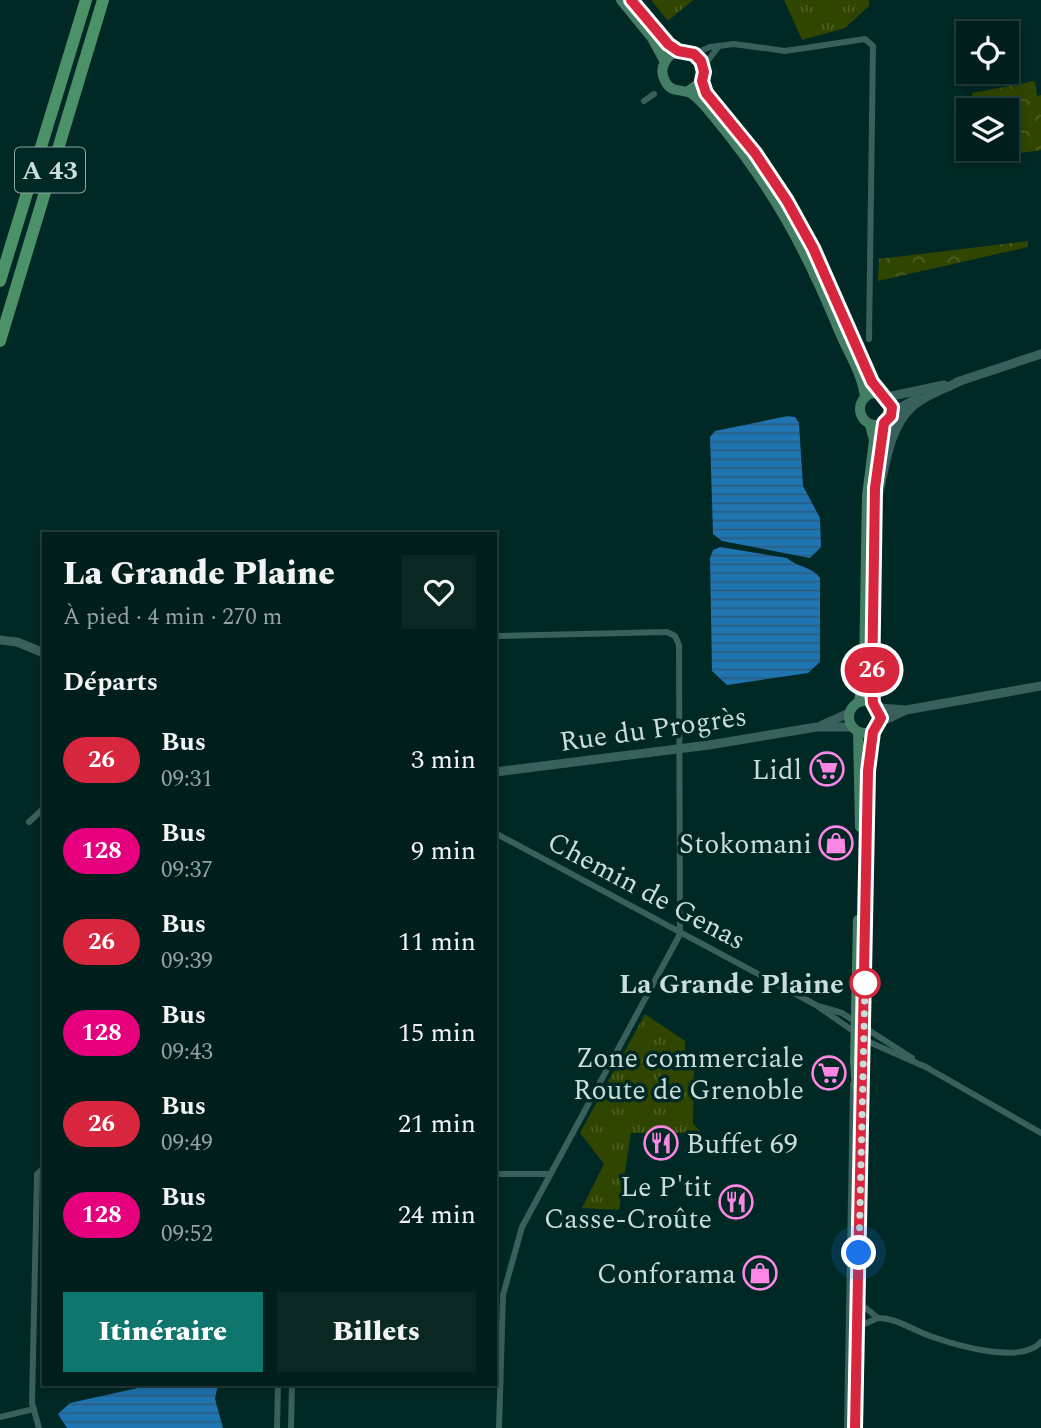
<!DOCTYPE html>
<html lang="fr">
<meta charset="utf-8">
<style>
:root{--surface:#001e1b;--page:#0a2724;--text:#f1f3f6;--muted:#95a2a3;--line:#223c3a;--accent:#0f766e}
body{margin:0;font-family:Spectral,serif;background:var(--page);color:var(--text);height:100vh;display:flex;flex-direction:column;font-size:26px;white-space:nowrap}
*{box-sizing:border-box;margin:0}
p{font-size:23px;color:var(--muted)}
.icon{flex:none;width:38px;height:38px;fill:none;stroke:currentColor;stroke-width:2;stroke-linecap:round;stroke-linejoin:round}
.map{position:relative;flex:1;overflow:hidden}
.sheet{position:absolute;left:42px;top:532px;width:455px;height:854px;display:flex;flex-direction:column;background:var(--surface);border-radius:0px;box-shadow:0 4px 10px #0003,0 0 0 2px var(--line)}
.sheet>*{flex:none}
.badge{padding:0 14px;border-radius:23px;font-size:24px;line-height:46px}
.controls{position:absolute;left:956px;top:21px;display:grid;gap:14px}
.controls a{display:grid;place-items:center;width:63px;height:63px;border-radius:0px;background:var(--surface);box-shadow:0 4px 10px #0003,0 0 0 2px var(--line);font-size:35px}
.you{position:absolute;width:35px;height:35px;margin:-18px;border:5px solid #fff;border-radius:50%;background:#1a73e8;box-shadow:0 0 0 10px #1a73e833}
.map>.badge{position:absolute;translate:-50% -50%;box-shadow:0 0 0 4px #fff}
h2{padding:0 21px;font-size:26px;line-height:63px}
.round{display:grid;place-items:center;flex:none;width:74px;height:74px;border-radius:0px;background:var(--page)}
.summary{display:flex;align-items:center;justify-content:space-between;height:119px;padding:0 21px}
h1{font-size:33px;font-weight:800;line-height:52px}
.primary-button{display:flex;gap:14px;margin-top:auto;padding:14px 21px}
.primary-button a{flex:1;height:80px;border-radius:0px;background:var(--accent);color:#fff;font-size:28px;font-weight:800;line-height:80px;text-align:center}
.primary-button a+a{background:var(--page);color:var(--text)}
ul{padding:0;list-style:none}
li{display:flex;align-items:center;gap:21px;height:91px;padding:0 21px}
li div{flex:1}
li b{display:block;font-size:26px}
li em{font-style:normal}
li .badge{min-width:77px;font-weight:700;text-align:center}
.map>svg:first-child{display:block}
.grass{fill:url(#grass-tufts)}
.forest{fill:url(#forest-crowns)}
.water{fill:url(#water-rules)}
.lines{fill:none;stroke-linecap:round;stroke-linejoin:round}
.street{stroke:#39605c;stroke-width:6}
.secondary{stroke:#39605c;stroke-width:9}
.primary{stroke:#447e64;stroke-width:10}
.highway{stroke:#4b9269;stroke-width:12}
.line-casing{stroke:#fff;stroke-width:16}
.line{stroke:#d7263d;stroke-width:10}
.walk{stroke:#c9dedb;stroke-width:7;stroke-dasharray:0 12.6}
.stop-dot{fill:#fff;stroke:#d7263d;stroke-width:3.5}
.labels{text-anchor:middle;stroke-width:7;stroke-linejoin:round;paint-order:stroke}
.shield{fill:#002824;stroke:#8da7a4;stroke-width:2}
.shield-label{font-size:26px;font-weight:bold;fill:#c9dedb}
.street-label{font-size:28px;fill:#c9dedb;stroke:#002824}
.poi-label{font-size:28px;fill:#c9dedb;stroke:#002824;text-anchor:end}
.stop-label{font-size:28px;font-weight:bold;fill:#c9dedb;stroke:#002824;text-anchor:end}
</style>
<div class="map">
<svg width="1041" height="1428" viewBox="0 0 1041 1428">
<defs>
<pattern id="grass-tufts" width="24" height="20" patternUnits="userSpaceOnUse" patternTransform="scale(1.75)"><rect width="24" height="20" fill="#304500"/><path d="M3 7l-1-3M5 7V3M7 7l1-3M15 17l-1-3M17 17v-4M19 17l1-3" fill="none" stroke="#4d5f25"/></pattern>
<pattern id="forest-crowns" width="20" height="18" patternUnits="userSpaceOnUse" patternTransform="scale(1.75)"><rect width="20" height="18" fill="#304500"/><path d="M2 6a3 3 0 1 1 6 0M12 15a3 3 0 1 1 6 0" fill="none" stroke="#4d5f25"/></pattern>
<pattern id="water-rules" width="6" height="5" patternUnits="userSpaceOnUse" patternTransform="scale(1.75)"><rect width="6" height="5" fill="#1f74b2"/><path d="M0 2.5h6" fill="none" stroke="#2c5e80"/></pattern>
</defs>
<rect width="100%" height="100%" fill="#002824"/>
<g class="grass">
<polygon points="651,0 693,0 668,21"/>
<polygon points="784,0 869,0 869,6 845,28 802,40"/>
<polygon points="645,1014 685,1041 685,1060 694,1066 693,1124 702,1133 631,1133 619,1210 582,1208 604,1164 580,1133"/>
</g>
<g class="forest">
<polygon points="1035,81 1037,96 1041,95 1041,150 979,159 978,149 1006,149 1006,110 974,110 972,93"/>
<polygon points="1028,241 1028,247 878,281 879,259"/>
</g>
<g class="water">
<polygon points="788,416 795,417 799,423 803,486 820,518 821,547 810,558 722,541 713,534 710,437 715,431"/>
<path d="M720,547L787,558C797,567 813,567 820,578V662L808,673L727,685L712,671L710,558L713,550Z"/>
<polygon points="156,1384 218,1384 215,1399 223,1428 67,1428 58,1414 70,1403"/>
</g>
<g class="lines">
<g class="street">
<polyline points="694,54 710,47 734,44 785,51 865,39 873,46 869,339"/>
<polyline points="703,67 719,46"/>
<polyline points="644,101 654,94"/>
<polyline points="495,636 667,632 675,636 679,645 680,927 679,936 522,1227 503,1295 499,1428"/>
<polyline points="29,822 44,808"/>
<polyline points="495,833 816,1005 869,1042 928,1068"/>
<polyline points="818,1006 842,1013 912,1058"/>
<polyline points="924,1066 1041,1133"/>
<polyline points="495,1174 550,1174"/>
<path d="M878,1318C897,1318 912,1330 930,1336C955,1345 1021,1365 1041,1342"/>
<polyline points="862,1325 878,1318 862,1305"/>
<polyline points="0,1417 34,1409"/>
<polyline points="39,1428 32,1403 37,1174 44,1168"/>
<polyline points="277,1428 278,1384"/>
<polyline points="291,1428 292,1384"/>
<polyline points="847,1428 853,1084"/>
<polyline points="860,1428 862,1311"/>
</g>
<g class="secondary">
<polyline points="957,382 1041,354"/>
<polyline points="887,397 944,385"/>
<polyline points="892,412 918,398"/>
<path d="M878,497C885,468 889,427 912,407C925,395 945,389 960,381"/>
<polyline points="0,640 17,642 44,653"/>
<polyline points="879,708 906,710 1041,686"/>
<polyline points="881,722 904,711"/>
<polyline points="822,725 849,713"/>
<polyline points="495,772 709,745 817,727 852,727"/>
</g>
<g class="primary">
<polyline points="621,0 652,38 665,62"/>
<polyline points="631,0 668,44 678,51"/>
<path d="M702,81C709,103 725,116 739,133C758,155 774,179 788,204C824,264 842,335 880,393"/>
<path d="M687,92L702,81L703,67L694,54L678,51C666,56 658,68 665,81C671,94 682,88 692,94C701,100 707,109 714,117C773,188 805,248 840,333C849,354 862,373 865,397"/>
<circle cx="876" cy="409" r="16"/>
<circle cx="865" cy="717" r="16"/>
<polyline points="859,702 864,669 867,496 874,440 870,425"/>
<polyline points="873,703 875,488 884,423"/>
<polyline points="858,732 860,827"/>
<polyline points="857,1089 855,1061 858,920"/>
<polyline points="855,1428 866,857 872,732"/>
</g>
<g class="highway">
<polyline points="0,281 86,0"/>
<polyline points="0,341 103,0"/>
</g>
</g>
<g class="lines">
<defs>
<polyline id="line" points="631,0 668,44 678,51 694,54 701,61 704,72 702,81 706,93 755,153 787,201 813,248 872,382 892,407 891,416 884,423 875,488 872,688 873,703 881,718 873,732 868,771 855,1428"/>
</defs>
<use href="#line" class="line-casing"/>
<use href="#line" class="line"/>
<polyline class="walk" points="859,1253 865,983"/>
</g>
<defs>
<symbol id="supermarket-ring" viewBox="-11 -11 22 22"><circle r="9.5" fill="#002824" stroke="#fb87e5" stroke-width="1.5"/><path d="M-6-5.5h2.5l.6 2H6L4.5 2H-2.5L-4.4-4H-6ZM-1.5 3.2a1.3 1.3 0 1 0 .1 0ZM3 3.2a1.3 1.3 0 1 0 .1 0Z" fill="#fb87e5"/></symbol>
<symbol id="shop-ring" viewBox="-11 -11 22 22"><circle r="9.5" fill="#002824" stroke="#fb87e5" stroke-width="1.5"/><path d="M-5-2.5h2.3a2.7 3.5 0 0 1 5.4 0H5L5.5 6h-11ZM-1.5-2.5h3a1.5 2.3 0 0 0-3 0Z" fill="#fb87e5"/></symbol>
<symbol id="restaurant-ring" viewBox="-11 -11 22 22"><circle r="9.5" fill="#002824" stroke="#fb87e5" stroke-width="1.5"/><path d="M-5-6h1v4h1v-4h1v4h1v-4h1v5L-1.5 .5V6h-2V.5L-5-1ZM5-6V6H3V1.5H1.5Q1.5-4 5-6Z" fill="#fb87e5"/></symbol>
</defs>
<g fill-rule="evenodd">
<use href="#supermarket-ring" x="808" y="750" width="38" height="38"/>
<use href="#shop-ring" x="817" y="824" width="38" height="38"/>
<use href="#supermarket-ring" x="810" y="1054" width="38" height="38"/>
<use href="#restaurant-ring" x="642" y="1124" width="38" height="38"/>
<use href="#restaurant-ring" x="717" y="1183" width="38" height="38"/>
<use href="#shop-ring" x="741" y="1254" width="38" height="38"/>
</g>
<circle class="stop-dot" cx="865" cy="983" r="14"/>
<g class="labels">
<rect class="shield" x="15" y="147.5" width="70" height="45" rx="5"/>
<g class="shield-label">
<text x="50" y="179">A 43</text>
</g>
<g class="street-label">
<text transform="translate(653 728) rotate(-8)" y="10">Rue du Progrès</text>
<text transform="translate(647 890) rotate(28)" y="10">Chemin de Genas</text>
</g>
<g class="poi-label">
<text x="802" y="779">Lidl</text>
<text x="812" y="853">Stokomani</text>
<text x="804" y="1067">Zone commerciale<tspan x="804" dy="32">Route de Grenoble</tspan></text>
<text x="686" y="1153" text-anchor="start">Buffet 69</text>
<text x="712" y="1196">Le P'tit<tspan x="712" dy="32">Casse-Croûte</tspan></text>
<text x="736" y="1283">Conforama</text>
</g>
<g class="stop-label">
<text x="844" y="993">La Grande Plaine</text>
</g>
</g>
</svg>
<div class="controls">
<a><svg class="icon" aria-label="locate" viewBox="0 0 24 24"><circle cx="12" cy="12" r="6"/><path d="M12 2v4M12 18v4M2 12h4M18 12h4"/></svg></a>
<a><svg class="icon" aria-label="layers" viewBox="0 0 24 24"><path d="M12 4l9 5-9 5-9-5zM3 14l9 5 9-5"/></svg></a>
</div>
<div class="you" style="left:859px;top:1253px"></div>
<b class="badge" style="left:872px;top:670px;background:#d7263d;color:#fff">26</b>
<section class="sheet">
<div class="summary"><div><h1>La Grande Plaine</h1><p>À pied · 4 min · 270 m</p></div><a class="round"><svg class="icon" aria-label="heart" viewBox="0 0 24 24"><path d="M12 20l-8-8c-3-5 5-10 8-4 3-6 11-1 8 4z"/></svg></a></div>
<h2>Départs</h2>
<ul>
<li><span class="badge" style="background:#d7263d;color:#fff">26</span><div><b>Bus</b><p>09:31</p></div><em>3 min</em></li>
<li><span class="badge" style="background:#e6007e;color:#fff">128</span><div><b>Bus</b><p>09:37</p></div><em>9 min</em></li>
<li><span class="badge" style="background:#d7263d;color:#fff">26</span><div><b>Bus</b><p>09:39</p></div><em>11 min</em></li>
<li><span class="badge" style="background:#e6007e;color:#fff">128</span><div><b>Bus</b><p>09:43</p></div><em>15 min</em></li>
<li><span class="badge" style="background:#d7263d;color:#fff">26</span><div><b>Bus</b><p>09:49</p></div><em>21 min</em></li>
<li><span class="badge" style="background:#e6007e;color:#fff">128</span><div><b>Bus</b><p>09:52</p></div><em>24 min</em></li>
</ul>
<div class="primary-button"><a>Itinéraire</a><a>Billets</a></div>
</section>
</div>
